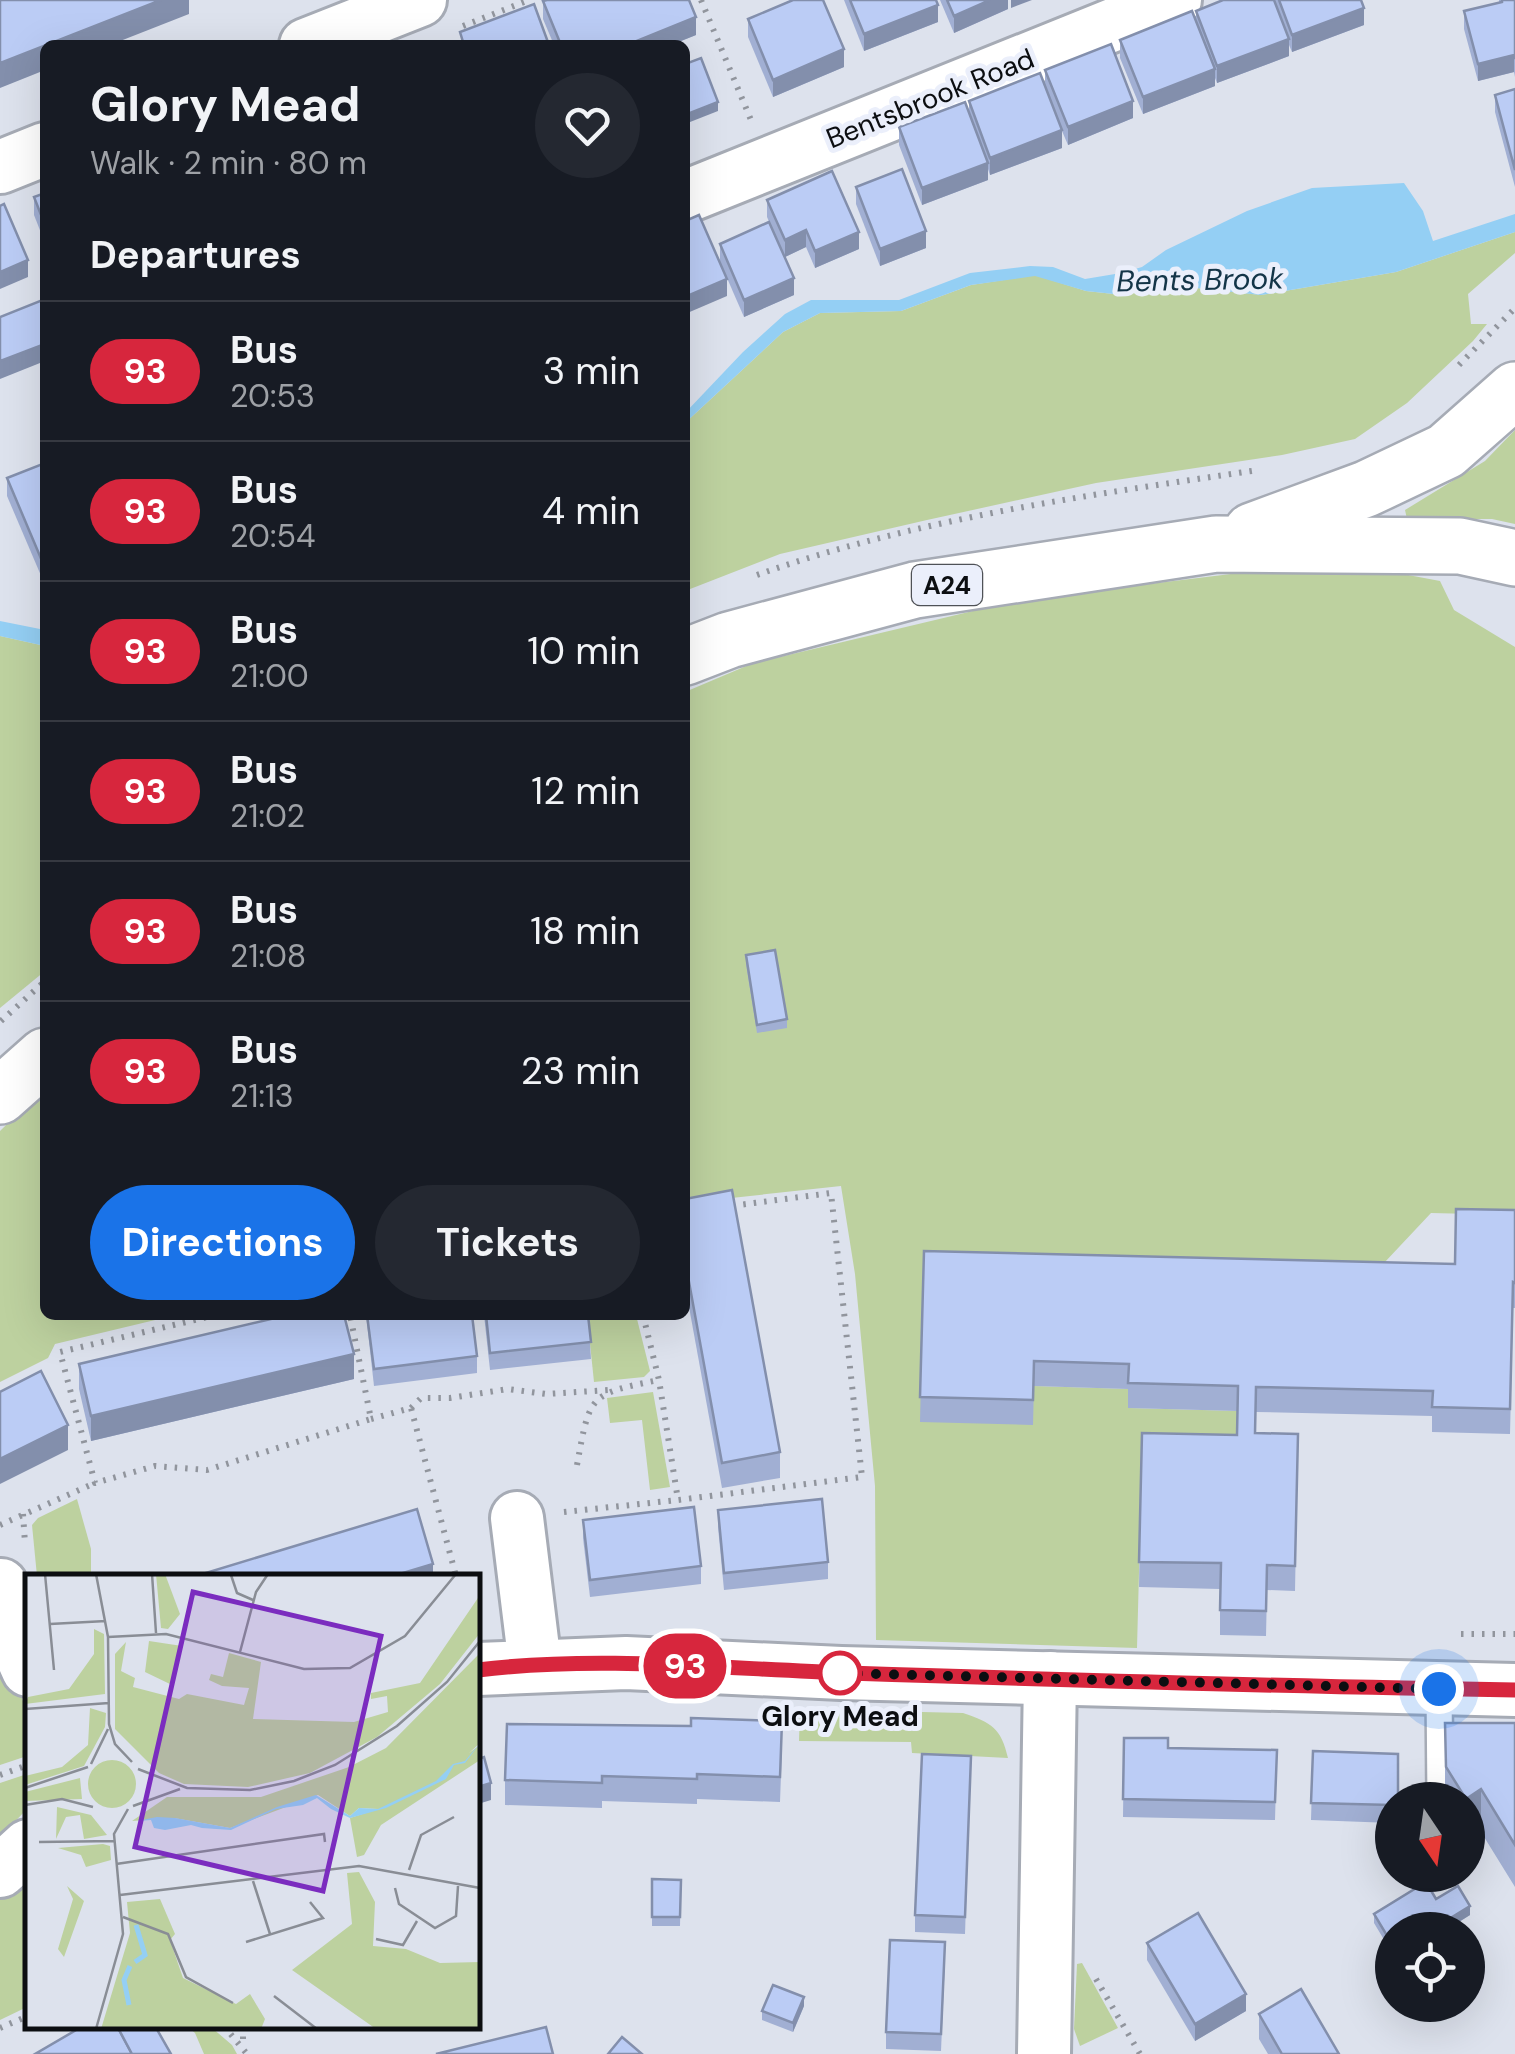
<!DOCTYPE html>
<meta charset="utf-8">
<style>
:root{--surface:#171b24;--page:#242831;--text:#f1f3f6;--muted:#9ea1a6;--line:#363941;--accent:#1a73e8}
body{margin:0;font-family:"DM Sans",sans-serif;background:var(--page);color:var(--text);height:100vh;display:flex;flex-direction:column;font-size:38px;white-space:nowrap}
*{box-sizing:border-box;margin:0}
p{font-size:32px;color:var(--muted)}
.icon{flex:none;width:55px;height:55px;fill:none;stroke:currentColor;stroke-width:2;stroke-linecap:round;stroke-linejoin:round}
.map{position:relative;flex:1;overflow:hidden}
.sheet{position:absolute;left:40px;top:40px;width:650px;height:1280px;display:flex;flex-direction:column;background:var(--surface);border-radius:15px;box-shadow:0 10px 40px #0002}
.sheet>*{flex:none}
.badge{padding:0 20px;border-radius:32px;font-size:35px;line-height:65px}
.needle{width:65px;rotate:167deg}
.controls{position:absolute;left:1375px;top:1782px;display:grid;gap:20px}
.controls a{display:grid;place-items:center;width:110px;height:110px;border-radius:50%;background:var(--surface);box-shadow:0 10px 40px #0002;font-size:50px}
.you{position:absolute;width:50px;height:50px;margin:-25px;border:8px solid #fff;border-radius:50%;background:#1a73e8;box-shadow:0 0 0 15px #1a73e833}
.map>.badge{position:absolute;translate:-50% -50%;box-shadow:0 0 0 5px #fff}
h2{padding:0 50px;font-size:38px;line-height:90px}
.round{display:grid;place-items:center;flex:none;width:105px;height:105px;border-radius:52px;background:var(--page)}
.head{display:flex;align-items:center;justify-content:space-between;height:170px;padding:0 50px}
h1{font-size:48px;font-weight:700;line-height:75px}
.action{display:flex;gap:20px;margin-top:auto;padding:20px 50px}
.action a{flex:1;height:115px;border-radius:60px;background:var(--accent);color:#fff;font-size:40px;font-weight:700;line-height:115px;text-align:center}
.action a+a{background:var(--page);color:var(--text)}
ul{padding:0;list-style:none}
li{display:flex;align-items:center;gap:30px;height:140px;padding:0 50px;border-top:2px solid var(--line)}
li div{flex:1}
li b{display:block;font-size:38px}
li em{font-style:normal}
li .badge{min-width:110px;font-weight:700;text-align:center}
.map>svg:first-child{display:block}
.green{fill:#bdd19f}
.water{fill:#94cff4}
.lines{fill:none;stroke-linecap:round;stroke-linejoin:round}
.lane-casing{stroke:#a6abb5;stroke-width:30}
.street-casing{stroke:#a6abb5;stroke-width:58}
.highway-casing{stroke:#a6abb5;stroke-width:60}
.path{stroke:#91959d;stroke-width:6;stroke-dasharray:2.5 8;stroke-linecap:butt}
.lane{stroke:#fff;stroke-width:25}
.street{stroke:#fff;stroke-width:52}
.highway{stroke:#fff;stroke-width:55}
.wall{fill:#a1afd3}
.shaded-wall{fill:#838fac}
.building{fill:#bbccf5;stroke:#838fac;stroke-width:2.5}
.line-casing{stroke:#fff;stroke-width:22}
.line{stroke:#d7263d;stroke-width:15}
.walk{stroke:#0c0e11;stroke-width:10;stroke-dasharray:0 18}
.stop-dot{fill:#fff;stroke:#d7263d;stroke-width:5}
.labels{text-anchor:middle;stroke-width:10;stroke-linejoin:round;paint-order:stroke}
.shield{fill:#ebeffb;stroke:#4f5257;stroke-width:2.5}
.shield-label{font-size:25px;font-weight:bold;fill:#0c0e11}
.street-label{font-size:28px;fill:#0c0e11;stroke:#ebeffb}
.stop-label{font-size:28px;font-weight:bold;fill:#0c0e11;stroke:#ebeffb}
.water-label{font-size:30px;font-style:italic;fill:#143548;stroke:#ebeffb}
.inset-river{fill:none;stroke:#94cff4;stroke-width:5}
.inset-road{fill:none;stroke:#898d95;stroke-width:2.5}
.view{fill:#7b2cbf;fill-opacity:0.15;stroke:#7b2cbf;stroke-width:5}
.inset-edge{fill:none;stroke:#0c0e11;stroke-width:5}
</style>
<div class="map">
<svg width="1515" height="2054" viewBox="0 0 1515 2054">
<rect width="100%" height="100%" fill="#dde2ed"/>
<g class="green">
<polygon points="1515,232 1515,253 1468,294 1471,324 1487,324 1473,341 1407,403 1355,439 1282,455 1096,483 927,520 780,554 685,591 685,423 783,332 820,313 901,311 971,285 1035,275 1086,291 1123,295 1169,285 1261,295 1396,272"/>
<polygon points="1515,430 1515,524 1492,519 1407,519 1405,510 1485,461"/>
<polygon points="1371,568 1440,581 1454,610 1515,647 1515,1215 1431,1213 1384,1263 1037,1254 1033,1425 1034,1386 1129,1389 1129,1408 1238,1411 1237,1460 1142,1458 1137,1648 876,1640 875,1486 855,1274 841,1186 685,1203 685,692 751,664 1019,600 1247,572"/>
<polygon points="0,636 45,646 45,971 0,1008"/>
<polygon points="45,1087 45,1315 176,1315 55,1344 48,1358 0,1382 0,1131"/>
<polygon points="587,1315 636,1315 650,1371 644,1377 594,1382"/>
<polygon points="653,1392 670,1487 650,1490 642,1420 610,1423 607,1398"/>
<polygon points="77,1499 91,1549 91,1576 37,1576 32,1525 38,1518"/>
<path d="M0,1666C30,1696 27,1716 27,1756L0,1765Z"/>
<path d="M800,1709L963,1713C992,1723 1001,1728 1008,1758L912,1753L911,1742L799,1741Z"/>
<polygon points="27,1774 27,1809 0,1837 0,1783"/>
<polygon points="27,1878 27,2007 0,2020 0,1900"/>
<polygon points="1082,1963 1118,2028 1080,2046 1074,2029 1077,1964"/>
<polygon points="188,2027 211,2027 232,2045 237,2054 204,2054 195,2033"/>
</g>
<g class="water">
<polygon points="1404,183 1423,211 1433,241 1515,214 1515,232 1396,272 1261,295 1169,285 1123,295 1086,291 1035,276 971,285 901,311 820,313 783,332 685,423 685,413 743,352 785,314 811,300 899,300 970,273 1030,266 1053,267 1085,279 1121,273 1142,267 1166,250 1247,211 1312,188"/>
<polygon points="0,621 45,630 45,646 0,636"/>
</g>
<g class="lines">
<defs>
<polyline id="lane" points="1439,1689 1440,1800"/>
<g id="street">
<polyline points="306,45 420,0"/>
<polyline points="0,167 45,149"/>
<polyline points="685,197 1175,0"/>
<polyline points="517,1518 535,1665"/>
<polyline points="1,1585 8,1625 28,1670"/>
<polyline points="478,1669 626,1663 841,1673 1515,1690"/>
<polyline points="0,1871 28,1846"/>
<polyline points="1044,2054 1050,1678"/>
</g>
<g id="highway">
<polyline points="1252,531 1366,489 1446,451 1515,390"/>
<polyline points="685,657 729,640 915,590 1216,544 1460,546 1515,558"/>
<polyline points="0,1096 45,1056"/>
</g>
</defs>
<use href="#lane" class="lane-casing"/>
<use href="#street" class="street-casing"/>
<use href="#highway" class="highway-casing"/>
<g class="path">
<polyline points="701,0 751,120"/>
<polyline points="463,26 529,0"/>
<polyline points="1459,365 1515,308"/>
<path d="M757,575C918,518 1090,495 1258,470"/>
<polyline points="1,1021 45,981"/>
<polyline points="216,1315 60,1352 95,1483 155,1466 207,1470 371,1419 350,1315"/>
<polyline points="643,1315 659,1380 678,1500 862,1477 831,1193 731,1206"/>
<polyline points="411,1408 421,1398 450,1398 508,1389 546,1394 609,1390"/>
<polyline points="371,1419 411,1408 456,1576"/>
<path d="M577,1465C590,1395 588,1394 659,1380"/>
<polyline points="564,1512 678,1500"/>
<polyline points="23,1514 25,1543"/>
<polyline points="0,1525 95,1483"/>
<polyline points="1461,1634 1515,1634"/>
<polyline points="0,1775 28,1765"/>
<polyline points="1096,1979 1140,2054"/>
<polyline points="224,2026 247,2054"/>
<polyline points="243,2026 243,2045"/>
<polyline points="0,2028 28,2016"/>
</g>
<use href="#lane" class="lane"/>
<use href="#street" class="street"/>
<use href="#highway" class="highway"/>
</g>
<g class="wall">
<polygon points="844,0 936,0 938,22 864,51"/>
<polygon points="940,0 1008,0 1008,9 954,33"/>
<polygon points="1223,0 1361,0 1364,25 1292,52 1289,45 1289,56 1217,83 1215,78 1215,86 1143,114 1120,58 1120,40 1196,20 1196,11"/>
<polygon points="1499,0 1515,0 1515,77 1514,72 1478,81 1464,29 1464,11 1499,3"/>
<polygon points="543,1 696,35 671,45 554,45 543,19"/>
<polygon points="748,19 844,67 773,97 748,37"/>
<polygon points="1045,70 1133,118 1068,145 1062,131 1062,148 990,175 988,169 988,180 922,205 899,145 899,127 969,111 969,101 1045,86"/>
<polygon points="1515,89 1515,187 1495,112 1495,95"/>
<polygon points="856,187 926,248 880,266 856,204"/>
<polygon points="45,193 45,243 34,215 34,197"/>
<polygon points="767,200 859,249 815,268 806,247 785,257 767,217"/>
<polygon points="720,244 794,295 744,317 720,262"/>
<polygon points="45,463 45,585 7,496 7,478"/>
<polygon points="746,955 787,1019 787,1028 757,1033 746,964"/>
<polygon points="685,1199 780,1452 780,1478 722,1488 685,1285"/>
<polygon points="1515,1210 1515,1308 1513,1308 1510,1434 1432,1432 1432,1416 1256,1412 1256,1433 1298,1434 1295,1591 1267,1590 1266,1636 1220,1635 1220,1589 1139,1587 1142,1433 1237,1435 1238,1411 1128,1408 1128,1389 1034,1386 1033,1425 920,1422 924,1251 1455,1264"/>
<polygon points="366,1315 472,1315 477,1356 477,1373 374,1386"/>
<polygon points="484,1315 588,1315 591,1359 490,1370"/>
<polygon points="79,1364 354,1379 91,1441 79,1389"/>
<polygon points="718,1510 828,1562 828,1579 724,1590 718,1527"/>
<polygon points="583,1520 701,1566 701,1584 590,1597 583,1538"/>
<polygon points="1445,1723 1515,1723 1515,1887 1481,1832 1468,1800 1445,1800"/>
<polygon points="1124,1738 1168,1748 1277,1750 1275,1820 1123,1817"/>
<polygon points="782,1746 780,1802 697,1799 697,1804 602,1801 602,1808 505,1805 505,1780"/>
<polygon points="1313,1751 1392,1800 1392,1823 1311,1820"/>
<polygon points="971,1756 965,1934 915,1932 915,1915"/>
<polygon points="652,1879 681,1880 680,1926 652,1926"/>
<polygon points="1436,1899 1470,1915 1446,1930 1392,1930 1392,1953 1374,1923 1374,1914"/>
<polygon points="1147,1943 1246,2011 1195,2041 1147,1960"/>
<polygon points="945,1960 941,2051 886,2049 886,2032"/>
<polygon points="804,2006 793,2032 762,2020 762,2011"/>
<polygon points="1259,2014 1339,2054 1268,2054 1259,2039"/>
</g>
<g class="shaded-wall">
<polygon points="161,0 189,0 189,14 110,45 46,45"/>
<polygon points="990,0 1008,0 1008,9 954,33 954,16"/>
<polygon points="1011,0 1032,0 1011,8"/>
<polygon points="938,5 938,22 864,51 864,34"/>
<polygon points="1364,8 1364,25 1292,52 1292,35"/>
<polygon points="696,17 696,35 671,45 627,45"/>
<polygon points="1289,39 1289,56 1217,83 1217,66"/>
<polygon points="45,45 45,70 0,88 0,63"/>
<polygon points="844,49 844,67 773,97 773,80"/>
<polygon points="1514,55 1514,72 1478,81 1478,64"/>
<polygon points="1215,69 1215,86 1143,114 1143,97"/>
<polygon points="1133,101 1133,118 1068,145 1068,127"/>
<polygon points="718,102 718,111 685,124 685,115"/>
<polygon points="1062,130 1062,148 990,175 990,158"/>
<polygon points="988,163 988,180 922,205 922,188"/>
<polygon points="806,230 806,247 785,257 785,240"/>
<polygon points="926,231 926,248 880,266 880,249"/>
<polygon points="859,232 859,249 815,268 815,251"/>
<polygon points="28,260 28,277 0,289 0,272"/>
<polygon points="794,278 794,295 744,317 744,300"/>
<polygon points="727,279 727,296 685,314 685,297"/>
<polygon points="45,344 45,361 0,379 0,361"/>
<polygon points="354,1354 354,1379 91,1441 91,1416"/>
<polygon points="68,1425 68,1450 0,1484 0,1459"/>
<polygon points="433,1564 433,1576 393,1576"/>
<polygon points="491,1783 491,1800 478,1804 478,1787"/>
<polygon points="1481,1789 1481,1832 1468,1840 1468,1800 1466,1799"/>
<polygon points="1470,1906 1470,1915 1446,1930 1431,1930"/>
<polygon points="1246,1994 1246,2011 1195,2041 1195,2024"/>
<polygon points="804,1997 804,2006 793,2032 793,2023"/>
</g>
<g class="building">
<polygon points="0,0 161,0 0,63"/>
<polygon points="547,0 689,0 696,17 627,45 561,45 543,1"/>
<polygon points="793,0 823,0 844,49 773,80 748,19"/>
<polygon points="850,0 936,0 938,5 864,34"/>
<polygon points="947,0 990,0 954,16"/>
<polygon points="1223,0 1274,0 1289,39 1217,66 1196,11"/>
<polygon points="1279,0 1361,0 1364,8 1292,35"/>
<polygon points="1502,0 1515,0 1515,59 1514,55 1478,64 1464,11 1502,2"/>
<polygon points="534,4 549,45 464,45 460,32"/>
<polygon points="1192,11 1215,69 1143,97 1120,40"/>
<polygon points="1111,44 1133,101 1068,127 1045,70"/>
<polygon points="701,58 718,102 685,115 685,64"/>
<polygon points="1040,73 1062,130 990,158 969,101"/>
<polygon points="1515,89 1515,170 1495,95"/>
<polygon points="965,102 988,163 922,188 899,127"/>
<polygon points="902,169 926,231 880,249 856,187"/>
<polygon points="832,171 859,232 815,251 806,230 785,240 767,200"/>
<polygon points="45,193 45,225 34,197"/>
<polygon points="4,204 28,260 0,272 0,206"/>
<polygon points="699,215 727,279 685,297 685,221"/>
<polygon points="769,222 794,278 744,300 720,244"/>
<polygon points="45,299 45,344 0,361 0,317"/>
<polygon points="45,463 45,568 7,478"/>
<polygon points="775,950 787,1019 757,1025 746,955"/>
<polygon points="732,1190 780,1452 722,1463 685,1260 685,1199"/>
<polygon points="1456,1209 1515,1210 1515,1283 1513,1282 1510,1409 1432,1407 1433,1391 1256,1387 1255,1433 1298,1434 1295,1566 1267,1565 1266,1611 1220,1610 1221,1563 1139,1562 1142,1433 1237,1435 1238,1386 1128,1383 1129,1364 1034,1361 1033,1400 920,1397 924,1251 1455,1264"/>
<polygon points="288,1315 344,1315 354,1354 91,1416 79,1364"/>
<polygon points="367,1315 472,1315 477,1356 374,1369"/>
<polygon points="486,1315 588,1315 591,1342 490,1353"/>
<polygon points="41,1371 68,1425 0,1459 0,1392"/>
<polygon points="822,1499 828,1562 724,1573 718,1510"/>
<polygon points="694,1507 701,1566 590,1580 583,1520"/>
<polygon points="417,1509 433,1564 393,1576 196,1576"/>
<polygon points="691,1718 782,1721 780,1777 697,1774 697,1779 602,1776 602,1783 505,1780 507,1724 691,1726"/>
<polygon points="1445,1723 1515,1723 1515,1845 1481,1789 1466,1799 1446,1767"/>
<polygon points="1124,1738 1168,1738 1168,1748 1277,1750 1275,1802 1123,1799"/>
<polygon points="1313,1751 1398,1754 1398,1800 1392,1800 1392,1805 1311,1803"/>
<polygon points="922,1754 971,1756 965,1917 915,1915"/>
<polygon points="484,1757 491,1783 478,1787 478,1759"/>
<polygon points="652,1879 681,1880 680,1917 652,1917"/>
<polygon points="1426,1882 1436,1899 1458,1886 1470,1906 1431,1930 1392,1930 1392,1944 1374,1914"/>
<polygon points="1198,1913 1246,1994 1195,2024 1147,1943"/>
<polygon points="890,1940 945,1942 941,2034 886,2032"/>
<polygon points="773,1985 804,1997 793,2023 762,2011"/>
<polygon points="1301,1989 1339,2054 1282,2054 1259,2014"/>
<polygon points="83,2026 117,2026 132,2054 35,2054"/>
<polygon points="117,2026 155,2026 171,2054 132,2054"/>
<polygon points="546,2027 553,2054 436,2054"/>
<polygon points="622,2037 642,2054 608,2054"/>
</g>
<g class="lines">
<defs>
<path id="line" d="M478,1670C600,1655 725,1669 848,1673C1070,1680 1293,1687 1515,1690"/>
</defs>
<use href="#line" class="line-casing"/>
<use href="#line" class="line"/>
<polyline class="walk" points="840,1673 1439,1689"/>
</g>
<circle class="stop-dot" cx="840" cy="1673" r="20"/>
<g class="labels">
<rect class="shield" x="912" y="565" width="70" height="40" rx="8"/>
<g class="shield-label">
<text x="947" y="594">A24</text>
</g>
<g class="street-label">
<text transform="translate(930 98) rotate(-22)" y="10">Bentsbrook Road</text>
</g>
<g class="stop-label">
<text x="840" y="1726">Glory Mead</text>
</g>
<g class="water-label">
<text transform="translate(1200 280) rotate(-1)" y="10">Bents Brook</text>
</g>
</g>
<g transform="translate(25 1574)">
<rect width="455" height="455" fill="#dde2ed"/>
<path d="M131,0H140L155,40L143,55L136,54ZM455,21V59L415,110L352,163L285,199L223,213L159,210L134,199L90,155V80L101,68L96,97L110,104L108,113L154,125L162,120L219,131L224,114L197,112L184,106L186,100L198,103L204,79L236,88L228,145L329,148L363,138L362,122L346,125V119L395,109ZM69,55L79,60L80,120L0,130L3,123L44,115L69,80ZM124,67L157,72L147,111L120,98ZM455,79V169L444,179L455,171V186L356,251L339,281L332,283L325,244L353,235L334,234L325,242L293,221L205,254L149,244L107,247L142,223H236L324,193L361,174ZM65,134L81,139L80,153L59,192L0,211V202L37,193L63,171ZM63 210a24 24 0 1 1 48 0a24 24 0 1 1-48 0ZM55,204L57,225L0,227V218ZM32,233L66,241L82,261L59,265L55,241L41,243L31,265ZM78,270L85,272L86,286L61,293L56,281L33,274ZM334,298L350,328L348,372L381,375L415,389L455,388V455H351L267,396L327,350L322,299ZM42,312L59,327L39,383L33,375L48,325ZM135,325L150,360L145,366L158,404L211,430L225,420L240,445L236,455H76L105,359L102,328Z" fill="#bdd19f"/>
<path d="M455,169L440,189L429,191L421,205L361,234L325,244L306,235L292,224L278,231L251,235L206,256L177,254L166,251L140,256L129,254L126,246L112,247L132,243L150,244L205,254L252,233L291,221L325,242L334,234L353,235L411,207L428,190L440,187Z" fill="#94cff4"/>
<path class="inset-river" d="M110,388L120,381L111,351M104,431L99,406L105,392"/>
<path class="inset-road" d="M20,0L29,96M71,0L83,63L84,150L90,170L107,188M127,0L131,59M206,1L212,19L228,26M25,50L81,47M83,63L141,60L279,95L325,94L380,62L431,0M215,78L231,18L243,0M0,135L84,129M66,190L83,155M113,195L162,214L225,216L269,207L310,191L372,152L422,108L455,67M0,214L63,193M0,231L37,225L68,233M108,232L155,215M14,268L90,267M91,290L299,260L300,268M384,296L396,261L429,243M228,307L245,360M370,314L374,330L410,354L431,342L433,312M95,321L334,292L455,314M98,343L143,360L161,403L208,429M351,365L378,371L392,347M221,368L298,344L285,328M249,422L292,455M71,455L98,360L89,260L103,235"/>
<path class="view" d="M168,18L356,62L298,317L110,273Z"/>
<rect width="455" height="455" class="inset-edge"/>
</g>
</svg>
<div class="controls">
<a><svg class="needle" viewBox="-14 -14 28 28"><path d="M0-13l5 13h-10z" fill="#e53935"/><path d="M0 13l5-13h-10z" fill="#9ea1a6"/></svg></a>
<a><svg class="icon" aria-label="locate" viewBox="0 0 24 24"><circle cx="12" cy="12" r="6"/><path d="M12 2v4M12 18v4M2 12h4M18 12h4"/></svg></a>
</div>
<div class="you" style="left:1439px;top:1689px"></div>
<b class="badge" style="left:685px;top:1666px;background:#d7263d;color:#fff">93</b>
<section class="sheet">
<div class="head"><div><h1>Glory Mead</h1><p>Walk · 2 min · 80 m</p></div><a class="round"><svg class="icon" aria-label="heart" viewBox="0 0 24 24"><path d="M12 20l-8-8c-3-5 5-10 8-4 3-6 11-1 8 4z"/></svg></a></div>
<h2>Departures</h2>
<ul>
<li><span class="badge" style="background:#d7263d;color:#fff">93</span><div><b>Bus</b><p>20:53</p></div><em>3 min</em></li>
<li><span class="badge" style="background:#d7263d;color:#fff">93</span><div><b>Bus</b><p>20:54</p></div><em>4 min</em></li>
<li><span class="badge" style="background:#d7263d;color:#fff">93</span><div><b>Bus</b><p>21:00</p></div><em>10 min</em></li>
<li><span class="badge" style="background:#d7263d;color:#fff">93</span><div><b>Bus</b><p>21:02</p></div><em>12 min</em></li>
<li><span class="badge" style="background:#d7263d;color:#fff">93</span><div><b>Bus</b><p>21:08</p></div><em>18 min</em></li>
<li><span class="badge" style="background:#d7263d;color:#fff">93</span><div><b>Bus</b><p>21:13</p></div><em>23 min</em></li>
</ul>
<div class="action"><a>Directions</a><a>Tickets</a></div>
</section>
</div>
